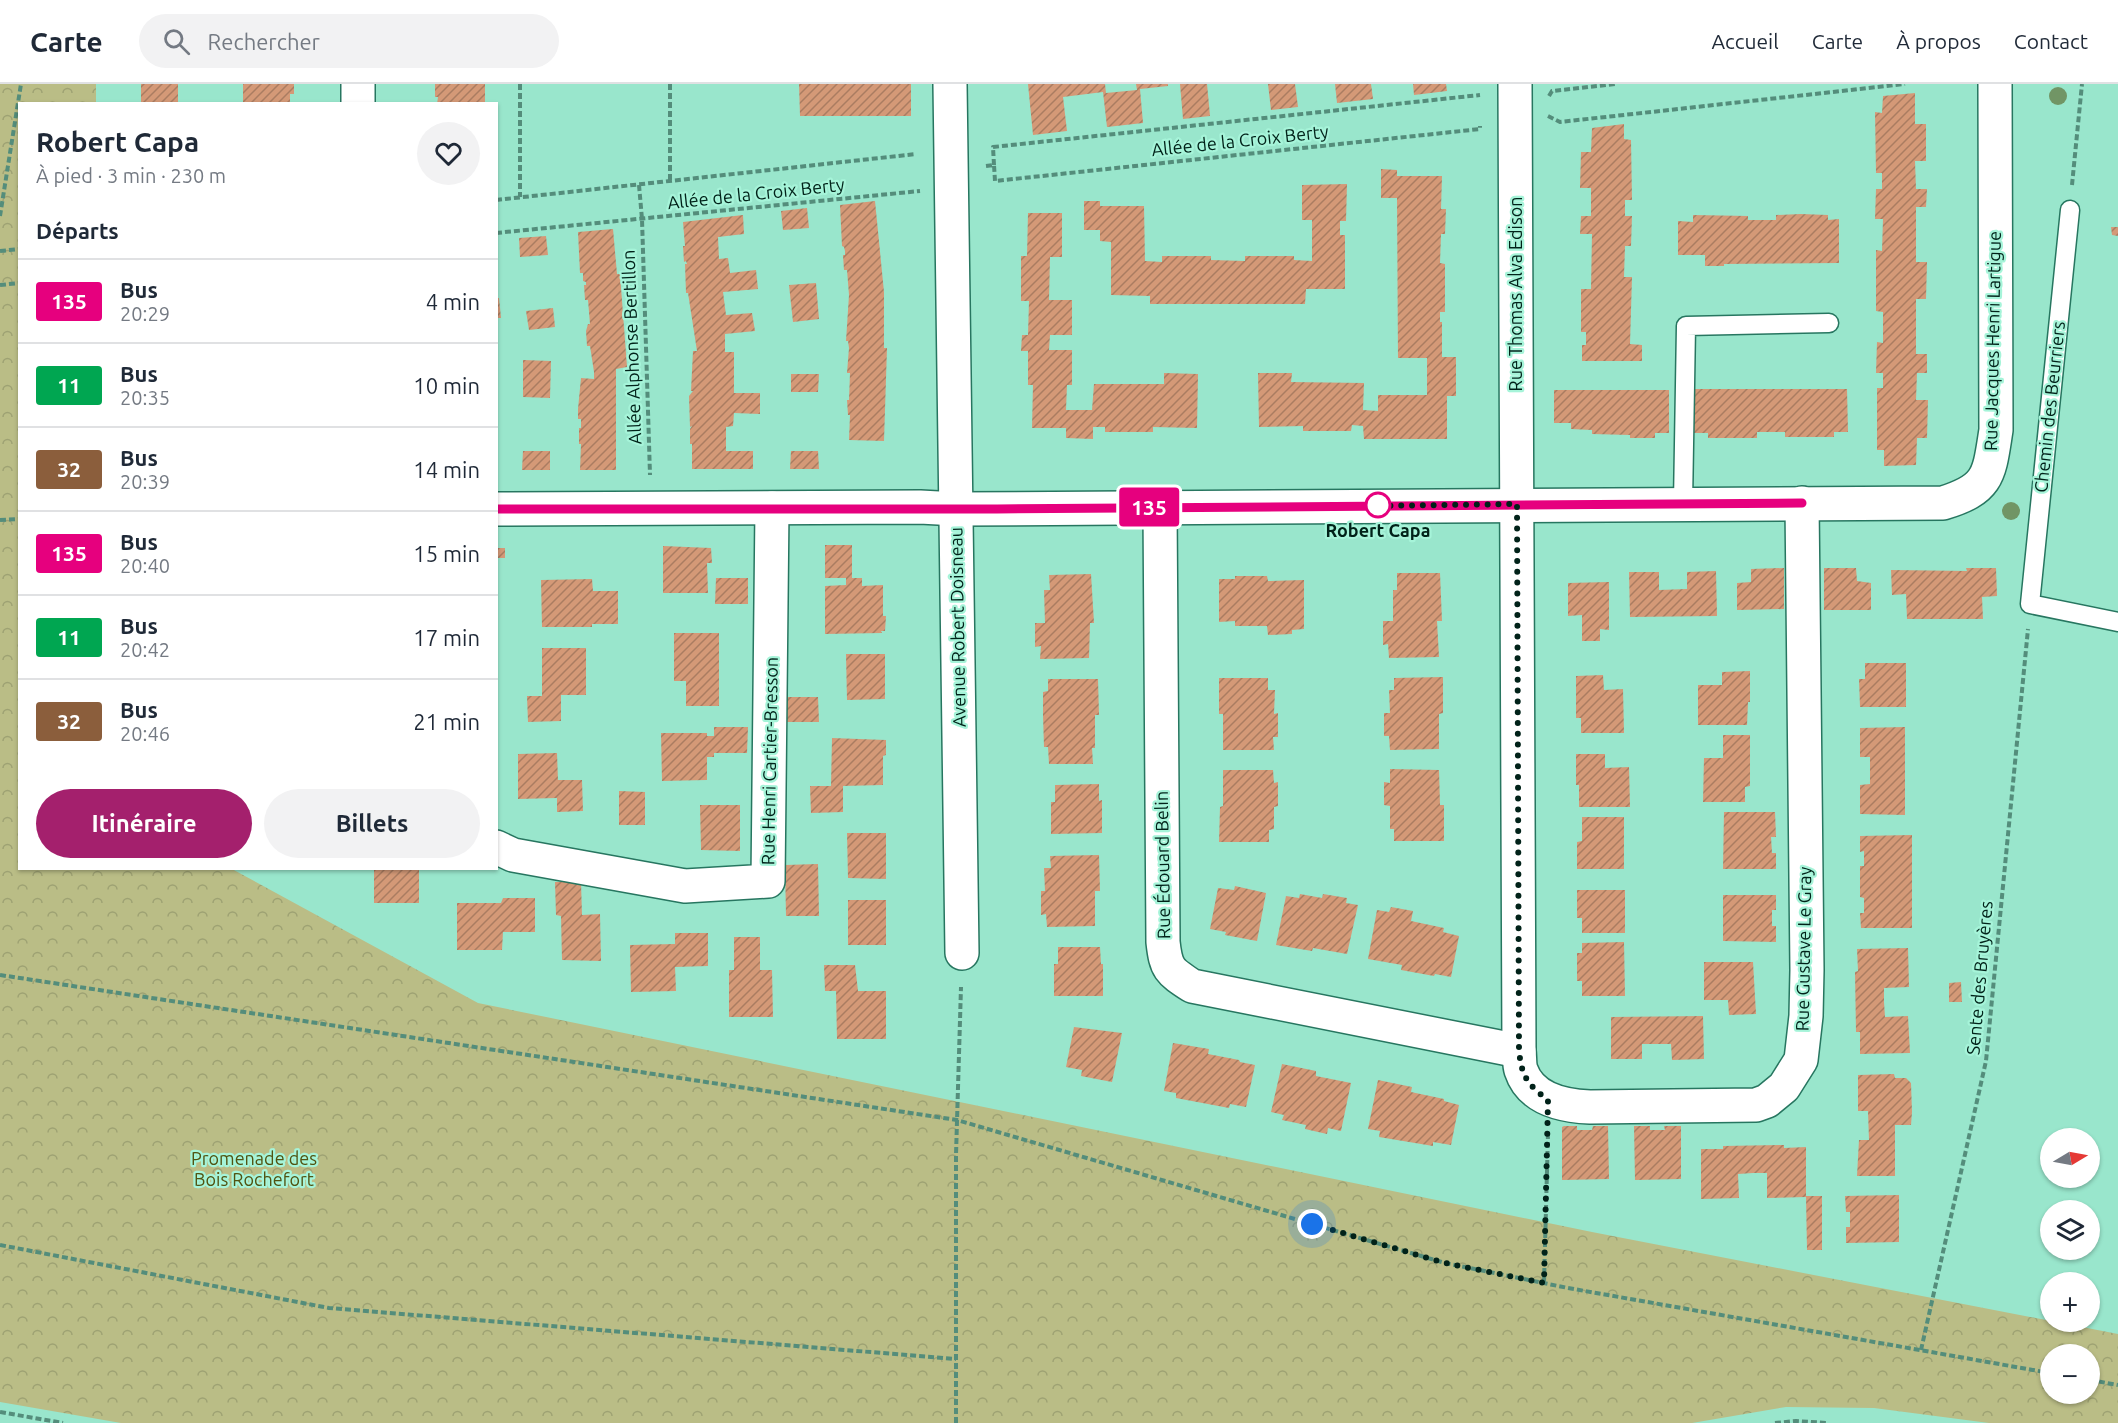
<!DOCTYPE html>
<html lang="fr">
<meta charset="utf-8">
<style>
:root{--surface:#fff;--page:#f2f2f3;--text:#1f2937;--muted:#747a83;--line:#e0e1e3;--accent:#a4206d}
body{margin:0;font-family:Ubuntu,sans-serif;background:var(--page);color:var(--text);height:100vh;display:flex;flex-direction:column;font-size:22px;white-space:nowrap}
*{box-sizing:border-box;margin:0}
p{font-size:20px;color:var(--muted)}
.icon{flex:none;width:33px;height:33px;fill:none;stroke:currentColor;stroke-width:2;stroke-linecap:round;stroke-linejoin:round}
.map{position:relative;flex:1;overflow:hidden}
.details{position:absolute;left:18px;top:18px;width:480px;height:768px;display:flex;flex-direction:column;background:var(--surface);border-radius:0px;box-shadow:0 2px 4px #0004}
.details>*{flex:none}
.badge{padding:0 12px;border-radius:4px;font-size:21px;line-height:39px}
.needle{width:39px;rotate:80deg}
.tools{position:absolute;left:2040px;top:1044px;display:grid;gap:12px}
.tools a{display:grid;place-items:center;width:60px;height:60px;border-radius:50%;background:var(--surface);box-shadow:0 2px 4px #0004;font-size:30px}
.you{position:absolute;width:30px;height:30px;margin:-15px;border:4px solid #fff;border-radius:50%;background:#1a73e8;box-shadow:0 0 0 9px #1a73e833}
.map>.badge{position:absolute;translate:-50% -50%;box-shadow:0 0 0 3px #fff}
h2{padding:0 18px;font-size:22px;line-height:54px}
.round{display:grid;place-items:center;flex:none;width:63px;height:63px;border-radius:32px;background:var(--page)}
.summary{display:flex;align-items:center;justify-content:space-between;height:102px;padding:0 18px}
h1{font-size:28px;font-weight:700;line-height:45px}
.button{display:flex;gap:12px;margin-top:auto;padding:12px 18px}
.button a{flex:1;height:69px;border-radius:36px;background:var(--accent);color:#fff;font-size:24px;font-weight:700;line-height:69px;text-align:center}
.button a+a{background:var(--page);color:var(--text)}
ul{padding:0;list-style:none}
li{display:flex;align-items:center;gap:18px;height:84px;padding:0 18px;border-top:2px solid var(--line)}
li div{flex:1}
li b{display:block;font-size:22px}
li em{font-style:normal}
li .badge{min-width:66px;font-weight:700;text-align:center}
header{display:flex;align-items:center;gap:36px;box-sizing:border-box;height:84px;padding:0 30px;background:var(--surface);border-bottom:2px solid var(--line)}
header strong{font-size:28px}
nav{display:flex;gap:33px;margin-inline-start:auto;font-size:21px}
.search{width:420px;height:54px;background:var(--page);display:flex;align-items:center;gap:15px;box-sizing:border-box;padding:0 21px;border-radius:33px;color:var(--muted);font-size:22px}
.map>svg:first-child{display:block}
.park{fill:url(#park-crowns);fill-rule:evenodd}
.building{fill:url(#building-hatch)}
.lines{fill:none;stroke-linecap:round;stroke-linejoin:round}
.lane-casing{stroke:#277660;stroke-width:21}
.street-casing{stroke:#277660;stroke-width:36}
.path{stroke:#548d7b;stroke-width:4;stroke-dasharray:6 3;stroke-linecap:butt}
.lane{stroke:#fff;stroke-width:18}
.street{stroke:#fff;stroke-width:33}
.tree{fill:#719565}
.line-casing{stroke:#fff;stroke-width:14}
.line{stroke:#e6007e;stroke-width:9}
.walk{stroke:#012219;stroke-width:6;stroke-dasharray:0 10.8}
.stop-dot{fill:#fff;stroke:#e6007e;stroke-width:3}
.labels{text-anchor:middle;stroke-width:4.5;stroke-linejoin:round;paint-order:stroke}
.street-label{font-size:18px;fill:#012219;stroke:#a6f4d9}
.stop-label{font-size:18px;font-weight:bold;fill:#012219;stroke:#a6f4d9}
.park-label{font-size:18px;fill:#515311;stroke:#a6f4d9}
</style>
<header>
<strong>Carte</strong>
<div class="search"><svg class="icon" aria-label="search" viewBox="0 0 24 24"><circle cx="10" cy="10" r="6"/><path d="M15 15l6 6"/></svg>Rechercher</div>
<nav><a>Accueil</a><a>Carte</a><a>À propos</a><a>Contact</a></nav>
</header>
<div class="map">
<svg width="2118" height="1339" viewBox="0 0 2118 1339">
<defs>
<pattern id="park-crowns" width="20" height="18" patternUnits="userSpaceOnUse" patternTransform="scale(1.5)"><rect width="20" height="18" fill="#babd86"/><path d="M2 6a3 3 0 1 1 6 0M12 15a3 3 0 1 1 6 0" fill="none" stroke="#9ea273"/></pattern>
<pattern id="building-hatch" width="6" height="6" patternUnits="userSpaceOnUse" patternTransform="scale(1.5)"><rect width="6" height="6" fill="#d49977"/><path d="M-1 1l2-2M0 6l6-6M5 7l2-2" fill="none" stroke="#aa7c61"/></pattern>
</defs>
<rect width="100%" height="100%" fill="#99e6cc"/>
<path class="park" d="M0,0H96V19L20,20V784L232,785L478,919L1592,1148L2118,1250V1339H1989L1874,1324L1786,1323L1692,1339H121L0,1318ZM2050,1270H2090V1310H2050Z"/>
<g class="building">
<rect x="141" y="0" width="37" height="20"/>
<polygon points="243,0 294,0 294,10 290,10 290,20 243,20"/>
<polygon points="435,0 485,0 485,20 437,20 438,13 435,13"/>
<polygon points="799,0 911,0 911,32 800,32"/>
<polygon points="1028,0 1105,0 1106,9 1137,6 1136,0 1168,0 1168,2 1140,5 1143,39 1107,43 1103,8 1063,13 1067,47 1033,51"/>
<polygon points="1180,0 1207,0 1210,32 1183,35"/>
<polygon points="1268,0 1295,0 1298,23 1271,26"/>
<polygon points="1335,0 1371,0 1373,15 1337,19"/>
<polygon points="1413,0 1446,0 1447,7 1414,11"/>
<polygon points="1915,9 1915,40 1926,40 1926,77 1915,77 1916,105 1927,105 1926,123 1916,123 1916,178 1927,178 1926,215 1916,215 1916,270 1927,270 1927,289 1917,289 1916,316 1928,316 1927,354 1917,354 1916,381 1884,382 1884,366 1877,366 1877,304 1883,304 1883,289 1876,289 1877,258 1883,259 1883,228 1876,227 1876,166 1882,167 1883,135 1875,135 1876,105 1882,105 1882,89 1876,89 1875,28 1882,29 1883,12"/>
<polygon points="1624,40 1624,55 1631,56 1632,116 1625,116 1625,132 1632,132 1631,162 1625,162 1624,193 1632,193 1630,260 1642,261 1642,277 1582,277 1582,261 1586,261 1586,248 1581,248 1581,205 1591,205 1592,150 1580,150 1581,132 1591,132 1591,104 1580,104 1581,68 1591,68 1592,44"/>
<polygon points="1381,85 1397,86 1397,92 1442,92 1441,125 1446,125 1445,150 1441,150 1440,179 1445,180 1445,228 1440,228 1440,238 1442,238 1442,273 1456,273 1456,312 1447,312 1447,355 1364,355 1363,342 1352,341 1351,347 1303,347 1303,342 1259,343 1258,289 1292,289 1291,298 1364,299 1363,326 1378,327 1378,311 1427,311 1427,274 1398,274 1397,114 1381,114"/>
<polygon points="1347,100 1346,137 1340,137 1340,151 1345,151 1345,205 1306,205 1305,220 1150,220 1150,212 1111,211 1111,158 1100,157 1100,146 1084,146 1084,117 1100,117 1100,122 1144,122 1145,177 1162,178 1162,172 1211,172 1211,176 1245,177 1245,172 1294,172 1294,176 1312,177 1312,136 1302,136 1302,101"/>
<polygon points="875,117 884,208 884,264 887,264 884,357 849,356 850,331 848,331 847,316 849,316 850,289 847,289 849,264 848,257 846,257 849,211 847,186 844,186 843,171 845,171 845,167 844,163 842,162 840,121"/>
<polygon points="807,124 809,144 783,146 781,127"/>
<polygon points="1028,129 1062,129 1062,173 1050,173 1049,216 1072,216 1072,251 1050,251 1049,266 1072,266 1072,301 1067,301 1066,326 1092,326 1094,300 1164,300 1164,289 1198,290 1197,344 1153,343 1153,348 1105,348 1105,343 1093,343 1093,355 1066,354 1066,344 1032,344 1033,301 1028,301 1028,267 1021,267 1022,251 1028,251 1029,217 1021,217 1021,172 1027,172"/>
<polygon points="1801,130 1828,131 1828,136 1839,135 1839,179 1724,180 1724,182 1705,182 1705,171 1678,171 1678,137 1693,138 1693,131 1748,132 1748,136 1776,136 1776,131"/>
<polygon points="743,131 744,150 718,153 719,175 728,174 730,189 756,186 758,205 723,208 726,231 752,229 755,247 725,250 725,268 734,268 734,309 760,309 760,330 734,329 733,342 726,343 726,367 753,367 753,385 692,385 692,360 690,360 690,345 692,342 690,343 689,312 693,307 691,307 693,267 697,267 688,209 686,209 685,180 687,180 686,177 684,178 683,162 685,162 683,138"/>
<polygon points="2111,143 2118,143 2118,152 2112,151"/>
<polygon points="613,145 617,190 620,190 627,283 616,285 616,386 580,386 581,360 579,360 579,344 581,344 581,335 578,335 578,325 581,294 594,295 594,288 590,262 587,262 586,247 588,240 590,240 588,216 585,216 584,201 586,201 586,198 583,197 583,189 580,189 578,148"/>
<polygon points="546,152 548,171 520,173 519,154"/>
<polygon points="816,199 819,235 793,238 789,201"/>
<polygon points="496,214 499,214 501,234 496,234"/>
<polygon points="553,224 555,243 529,246 526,227"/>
<polygon points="523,276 551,277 550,314 523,313"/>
<polygon points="791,290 819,290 818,308 791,308"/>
<polygon points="1694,305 1847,305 1848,348 1834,348 1834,353 1785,353 1785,348 1757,348 1757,354 1708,354 1708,349 1694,349"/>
<polygon points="1554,306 1669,306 1669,349 1655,349 1655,354 1630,354 1630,351 1592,350 1592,346 1571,345 1571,339 1554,339"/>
<polygon points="523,367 550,367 550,386 522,386"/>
<polygon points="791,367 818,367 819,385 790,385"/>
<polygon points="825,461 852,461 852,494 862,494 862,502 883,501 883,532 886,532 885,547 881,547 882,549 825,550 825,502 846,501 846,494 825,494"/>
<polygon points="663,462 711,464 712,479 707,479 708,509 663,509"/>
<rect x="496" y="464" width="9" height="10"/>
<polygon points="1784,484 1784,525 1737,526 1737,499 1751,498 1751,485"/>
<polygon points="1824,484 1856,484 1857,497 1871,499 1871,526 1824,526"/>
<polygon points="1966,484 1996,484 1997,512 1982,513 1983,535 1907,535 1906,510 1892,511 1891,486 1967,487"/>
<polygon points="1716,487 1717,532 1630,533 1629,488 1659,488 1659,506 1687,505 1687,488"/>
<polygon points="1397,489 1440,489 1442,537 1437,537 1439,573 1389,574 1388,560 1383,561 1383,537 1393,537 1393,506 1397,506"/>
<polygon points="1091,490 1094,539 1090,539 1089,574 1040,575 1041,562 1035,563 1035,539 1045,539 1044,506 1050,506 1049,491"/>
<polygon points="1235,492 1267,492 1268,497 1304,496 1304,545 1292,546 1292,550 1268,551 1267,542 1235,542 1235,537 1219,538 1219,495 1235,495"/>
<polygon points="716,494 748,494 748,520 715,520"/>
<polygon points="592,495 593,507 618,507 618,540 592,540 592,543 542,543 541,496"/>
<polygon points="1609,498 1609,546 1600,545 1600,557 1582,557 1582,531 1568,532 1568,499"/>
<polygon points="674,549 719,549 719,622 686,622 686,597 674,597"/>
<polygon points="542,564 586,564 586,611 561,611 561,637 528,638 527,612 542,612"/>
<polygon points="846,570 885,570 885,615 847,616"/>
<polygon points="1865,579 1906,579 1906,623 1860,623 1859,595 1865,595"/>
<polygon points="1750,587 1750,618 1748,618 1747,641 1698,641 1698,601 1722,601 1722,588"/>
<polygon points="1603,591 1604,606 1623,605 1624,649 1581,649 1581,634 1576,634 1576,592"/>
<polygon points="1443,593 1443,629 1439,630 1439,665 1390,666 1389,652 1384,652 1384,629 1390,629 1389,606 1394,606 1394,594"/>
<polygon points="1219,594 1268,594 1268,606 1275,606 1274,630 1278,629 1278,653 1273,653 1274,666 1223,666 1223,630 1219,630"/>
<polygon points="1048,595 1098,595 1099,631 1095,631 1095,664 1092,664 1093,680 1049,680 1048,663 1044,663 1043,631 1043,608 1048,607"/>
<polygon points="786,613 818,613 819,638 786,638"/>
<polygon points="714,643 748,643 747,669 714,669 714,673 707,673 707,696 662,697 661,649 707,649 707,652 714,652"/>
<polygon points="1905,643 1905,731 1860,730 1860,701 1870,700 1870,673 1860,673 1860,644"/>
<polygon points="1723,651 1750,651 1750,702 1745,703 1745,718 1703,718 1704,674 1723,674"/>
<polygon points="832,654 886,656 886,671 883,672 883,701 843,702 843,728 811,729 810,702 831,702"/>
<polygon points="557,669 558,696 582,696 583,727 557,728 557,714 518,715 518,670"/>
<polygon points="1576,670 1605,670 1605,684 1629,683 1630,723 1579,723 1579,701 1576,701"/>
<polygon points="1390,685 1439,686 1440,721 1444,721 1444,757 1394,757 1394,745 1390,745 1390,722 1384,721 1384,698 1390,699"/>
<polygon points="1223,686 1273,686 1274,699 1278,698 1278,722 1274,723 1274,745 1269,746 1269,758 1219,758 1220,723 1223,722"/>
<polygon points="1099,700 1099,717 1102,716 1102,749 1051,750 1051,718 1055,718 1055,701"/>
<polygon points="619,707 645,708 645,741 619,741"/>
<polygon points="700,721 740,721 740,767 701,766"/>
<polygon points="1724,728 1775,728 1776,753 1771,753 1772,769 1776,769 1776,785 1723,785"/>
<polygon points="1582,733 1624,733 1624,785 1577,785 1577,758 1582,757"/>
<polygon points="847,749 886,749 886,795 848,794"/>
<polygon points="1912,751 1912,844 1861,844 1860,829 1864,829 1864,814 1860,813 1860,782 1864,782 1864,767 1860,768 1860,752"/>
<polygon points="1099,771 1100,807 1095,807 1095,842 1047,843 1046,830 1041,831 1041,807 1045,807 1044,784 1051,784 1050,772"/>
<polygon points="818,780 819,832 786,832 785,781"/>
<rect x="374" y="784" width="45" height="35"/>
<polygon points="555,798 581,798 582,831 600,830 601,877 562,876 561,832 556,831"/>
<polygon points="1235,802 1266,809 1257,857 1225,851 1226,848 1210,845 1218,804 1234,806"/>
<polygon points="1577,806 1625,806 1625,849 1582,849 1582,834 1577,834"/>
<polygon points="1300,810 1322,814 1323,810 1347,814 1346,819 1358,821 1347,870 1313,864 1312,867 1276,861 1286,812 1299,814"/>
<polygon points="1723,811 1776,811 1776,826 1772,826 1772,842 1776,842 1776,858 1723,857"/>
<polygon points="503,814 535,814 535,848 503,848 502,866 457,866 457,819 501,819"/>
<rect x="848" y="816" width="38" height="45"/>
<polygon points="1391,823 1413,827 1411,837 1444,844 1443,848 1459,852 1451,893 1435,890 1434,892 1401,886 1402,881 1368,875 1377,826 1389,828"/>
<polygon points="675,849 708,849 708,882 675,883 676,907 631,908 630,861 675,860"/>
<polygon points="734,853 760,853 760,886 772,886 773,933 729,933 729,886 734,886"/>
<polygon points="1624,858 1625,912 1582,912 1582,897 1577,897 1577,869 1582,869 1582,859"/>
<polygon points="1058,863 1100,863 1101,880 1103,880 1103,912 1054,912 1054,880 1058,880"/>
<polygon points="1908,864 1909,903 1884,904 1884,918 1885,933 1908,932 1910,969 1860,970 1860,948 1856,948 1855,888 1858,887 1857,865"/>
<polygon points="1704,878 1753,878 1756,930 1729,931 1728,916 1704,916"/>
<polygon points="824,881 855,881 858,907 886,907 886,955 837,955 836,907 825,907"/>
<polygon points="1961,898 1962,918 1949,918 1949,899"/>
<polygon points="1703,932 1704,975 1672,976 1671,960 1642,960 1642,975 1611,975 1611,933"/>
<polygon points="1074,943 1122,949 1112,998 1081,992 1082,986 1066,983"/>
<polygon points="1173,959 1209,965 1208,970 1239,976 1240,978 1255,981 1246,1023 1230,1020 1229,1024 1176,1014 1176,1009 1164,1007"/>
<polygon points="1282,980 1316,987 1316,992 1351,999 1341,1047 1328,1044 1327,1050 1305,1045 1306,1041 1282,1036 1284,1031 1271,1028"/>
<polygon points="1894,990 1895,994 1906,994 1911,999 1912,1028 1911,1041 1895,1041 1895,1092 1857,1092 1859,1056 1869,1056 1868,1027 1858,1027 1858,991"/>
<polygon points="1378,996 1412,1003 1411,1008 1444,1015 1444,1017 1459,1021 1451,1061 1433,1058 1433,1062 1379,1053 1380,1047 1368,1045"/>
<polygon points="1564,1042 1577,1042 1577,1046 1592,1046 1593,1042 1608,1042 1609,1095 1562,1096 1562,1043"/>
<polygon points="1634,1042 1650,1042 1650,1046 1665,1046 1664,1042 1681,1042 1681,1095 1635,1096"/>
<polygon points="1784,1061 1784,1064 1806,1063 1806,1113 1767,1114 1767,1089 1753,1089 1738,1090 1739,1114 1701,1115 1701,1065 1723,1065 1723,1062"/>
<polygon points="1899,1111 1899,1158 1846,1159 1846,1143 1850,1143 1850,1128 1846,1128 1845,1112"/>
<polygon points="1806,1112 1822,1112 1822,1166 1807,1166"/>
</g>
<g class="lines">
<defs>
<g id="lane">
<polyline points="2070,126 2030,520 2118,538"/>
<polyline points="1683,419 1686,242 1829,239"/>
</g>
<g id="street">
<polyline points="358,0 358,20"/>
<polyline points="950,0 962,869"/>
<path d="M1515,0L1519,967C1520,973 1519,980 1521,986C1531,1016 1564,1022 1590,1023L1756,1021L1767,1017L1784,1003L1801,976L1806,932L1807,886L1802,419"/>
<path d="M1160,423L1163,858C1166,885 1169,887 1192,902L1519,967"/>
<path d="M496,425L920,423L957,425L1943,419C1990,405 1989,390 1996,346L1995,0"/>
<polyline points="496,763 513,771 685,802 768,797 772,424"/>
</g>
</defs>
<use href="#lane" class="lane-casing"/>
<use href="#street" class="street-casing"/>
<g class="path">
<polyline points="520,0 520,113"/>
<polyline points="670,0 670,97"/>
<polyline points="1549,12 1552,7 1616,0"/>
<polyline points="1548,32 1560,38 1905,0"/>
<polyline points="994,81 993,63 1480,11"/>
<polyline points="986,82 994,81 995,97 1480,45 1480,42"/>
<polyline points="639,101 642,135 650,391"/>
<polyline points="2072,101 2082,0"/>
<polyline points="496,116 916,70"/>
<polyline points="0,132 21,0"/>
<polyline points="496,149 920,107"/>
<polyline points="0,167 20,165"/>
<polyline points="0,201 20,199"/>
<polyline points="0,436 20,435"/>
<polyline points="0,891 957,1036 1445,1179 1568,1204 2050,1289"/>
<polyline points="0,1161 329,1224 956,1275"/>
<polyline points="1544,1199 1548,1050"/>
<polyline points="1921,1266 1986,977 2028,545"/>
<polyline points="2090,1296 2118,1301"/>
<polyline points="0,1328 63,1339"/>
<polyline points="956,1339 956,1071 961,903"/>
<polyline points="1775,1339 1796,1337 1827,1339"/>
</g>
<use href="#lane" class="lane"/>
<use href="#street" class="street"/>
</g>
<g class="tree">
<circle cx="2058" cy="12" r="9"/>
<circle cx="2011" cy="427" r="9"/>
</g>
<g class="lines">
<defs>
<polyline id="line" points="496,425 997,425 1802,419"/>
</defs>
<use href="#line" class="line-casing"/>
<use href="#line" class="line"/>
<path class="walk" d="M1312,1140L1445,1179L1544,1199L1548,1016C1527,1000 1522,993 1519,967L1517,420L1372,422L1378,421"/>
</g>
<circle class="stop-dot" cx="1378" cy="421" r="12"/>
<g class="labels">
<g class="street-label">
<text transform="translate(1240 57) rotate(-6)" y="6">Allée de la Croix Berty</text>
<text transform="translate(756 110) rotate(-6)" y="6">Allée de la Croix Berty</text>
<text transform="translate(1516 210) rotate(-90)" y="6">Rue Thomas Alva Edison</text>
<text transform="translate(1993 257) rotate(-89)" y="6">Rue Jacques Henri Lartigue</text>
<text transform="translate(632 263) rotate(-92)" y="6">Allée Alphonse Bertillon</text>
<text transform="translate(2050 323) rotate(-84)" y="6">Chemin des Beurriers</text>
<text transform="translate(958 543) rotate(-91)" y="6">Avenue Robert Doisneau</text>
<text transform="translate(770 677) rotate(-89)" y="6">Rue Henri Cartier-Bresson</text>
<text transform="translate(1163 781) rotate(-91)" y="6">Rue Édouard Belin</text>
<text transform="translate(1804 865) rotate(-89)" y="6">Rue Gustave Le Gray</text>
<text transform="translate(1980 894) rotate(-85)" y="6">Sente des Bruyères</text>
</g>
<g class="stop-label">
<text x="1378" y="453">Robert Capa</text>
</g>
<g class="park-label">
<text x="254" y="1081">Promenade des<tspan x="254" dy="21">Bois Rochefort</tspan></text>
</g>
</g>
</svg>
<div class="tools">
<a><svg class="needle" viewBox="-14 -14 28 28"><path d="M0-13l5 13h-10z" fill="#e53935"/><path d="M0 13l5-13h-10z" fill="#747a83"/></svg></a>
<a><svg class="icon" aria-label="layers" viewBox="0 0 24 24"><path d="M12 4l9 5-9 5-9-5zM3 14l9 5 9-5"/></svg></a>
<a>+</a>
<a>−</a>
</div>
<div class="you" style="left:1312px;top:1140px"></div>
<b class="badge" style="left:1149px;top:423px;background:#e6007e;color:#fff">135</b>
<section class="details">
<div class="summary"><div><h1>Robert Capa</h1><p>À pied · 3 min · 230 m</p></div><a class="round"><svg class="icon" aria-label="heart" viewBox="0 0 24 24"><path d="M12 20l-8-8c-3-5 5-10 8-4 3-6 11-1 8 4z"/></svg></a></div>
<h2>Départs</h2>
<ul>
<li><span class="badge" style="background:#e6007e;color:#fff">135</span><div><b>Bus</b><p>20:29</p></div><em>4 min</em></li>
<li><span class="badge" style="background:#00a651;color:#fff">11</span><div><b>Bus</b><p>20:35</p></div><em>10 min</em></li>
<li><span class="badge" style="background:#8b5e3c;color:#fff">32</span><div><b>Bus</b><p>20:39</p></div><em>14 min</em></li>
<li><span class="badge" style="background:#e6007e;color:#fff">135</span><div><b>Bus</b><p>20:40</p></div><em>15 min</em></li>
<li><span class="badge" style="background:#00a651;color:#fff">11</span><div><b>Bus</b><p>20:42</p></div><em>17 min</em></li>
<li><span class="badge" style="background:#8b5e3c;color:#fff">32</span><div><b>Bus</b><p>20:46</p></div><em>21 min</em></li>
</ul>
<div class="button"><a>Itinéraire</a><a>Billets</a></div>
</section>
</div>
